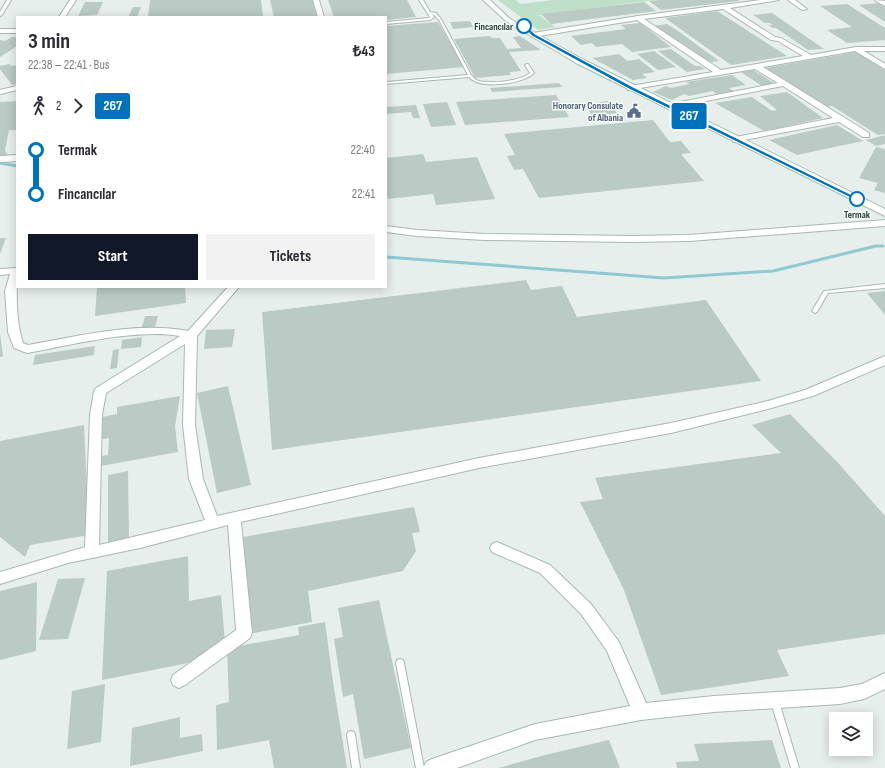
<!DOCTYPE html>
<meta charset="utf-8">
<style>
:root{--surface:#fff;--page:#f2f2f3;--text:#2b2b33;--muted:#7c7c81;--accent:#111827}
body{margin:0;font-family:"Sofia Sans Condensed",sans-serif;background:var(--page);color:var(--text);height:100vh;display:flex;flex-direction:column;font-size:15px;white-space:nowrap}
*{box-sizing:border-box;margin:0}
p{font-size:13px;color:var(--muted)}
.icon{flex:none;width:22px;height:22px;fill:none;stroke:currentColor;stroke-width:2;stroke-linecap:round;stroke-linejoin:round}
.map{position:relative;flex:1;overflow:hidden}
.drawer{position:absolute;left:16px;top:16px;width:371px;height:272px;display:flex;flex-direction:column;background:var(--surface);border-radius:0px;box-shadow:0 2px 10px #0003}
.drawer>*{flex:none}
.badge{padding:0 8px;border-radius:3px;font-size:14px;line-height:26px}
.fabs{position:absolute;left:829px;top:712px;display:grid;gap:8px}
.fabs a{display:grid;place-items:center;width:44px;height:44px;border-radius:0px;background:var(--surface);box-shadow:0 2px 10px #0003;font-size:20px}
.map>.badge{position:absolute;translate:-50% -50%;box-shadow:0 0 0 2px #fff}
.legs{display:flex;align-items:center;gap:6px;height:44px;padding:0 12px;font-size:13px}
.legs p{margin-inline-start:auto}
.overview{display:flex;align-items:center;justify-content:space-between;height:68px;padding:0 12px}
h1{font-size:22px;font-weight:700;line-height:30px}
.action{display:flex;gap:8px;margin-top:auto;padding:8px 12px}
.action a{flex:1;height:46px;border-radius:0px;background:var(--accent);color:#fff;font-size:16px;font-weight:700;line-height:46px;text-align:center}
.action a+a{background:var(--page);color:var(--text)}
ul{padding:0 12px;list-style:none}
li{display:flex;align-items:center;gap:14px;height:44px;font-size:15px}
li i{display:grid;place-items:center;width:6px;height:100%;margin:0 5px;background:currentColor}
li i::after{content:'';width:10px;height:10px;margin:-5px;border:3px solid;border-radius:50%;background:var(--surface)}
li p{margin-inline-start:auto}
li:first-child i{background:linear-gradient(#0000 50%,currentColor 0)}
li:last-child i{background:linear-gradient(currentColor 50%,#0000 0)}
.map>svg:first-child{display:block}
.green{fill:#bfe0c8}
.lines{fill:none;stroke-linecap:round;stroke-linejoin:round}
.stream{stroke:#8ec9d4;stroke-width:3}
.building{fill:#bbcac4}
.service-casing{stroke:#a8b8b2;stroke-width:2}
.minor-casing{stroke:#a8b8b2;stroke-width:2}
.tertiary-casing{stroke:#a8b8b2;stroke-width:2}
.secondary-casing{stroke:#a4bbb3;stroke-width:2}
.service{fill:#fff;fill-rule:evenodd}
.minor{fill:#fff;fill-rule:evenodd}
.tertiary{fill:#fff;fill-rule:evenodd}
.secondary{fill:#fff;fill-rule:evenodd}
.line-1{fill:#0072bc;stroke:#fff}
.stop-1-dot{fill:#fff;stroke:#0072bc;stroke-width:2}
.labels{text-anchor:middle;stroke-width:3;stroke-linejoin:round;paint-order:stroke}
.far-stop-label{font-size:10px;font-weight:bold;fill:#24423a;stroke:#f7fbf9;text-anchor:end}
.far-service-label{font-size:10px;font-weight:bold;fill:#4e5e75;stroke:#f7fbf9;text-anchor:end}
</style>
<div class="map">
<svg width="885" height="768" viewBox="0 0 885 768">
<rect width="100%" height="100%" fill="#e6efeb"/>
<polygon class="green" points="498,0 516,0 520,4 555,0 654,0 539,15 555,27 538,30"/>
<g class="lines">
<g class="stream">
<polyline points="0,163 17,166"/>
<polyline points="386,257 664,278 773,271 876,246 883,246"/>
</g>
</g>
<g class="building">
<polygon points="150,0 261,0 263,17 148,17"/>
<polygon points="270,0 312,0 317,17 274,17"/>
<polygon points="328,0 407,0 416,17 386,20 386,17 334,17"/>
<polygon points="660,0 739,0 739,1 661,10 649,1"/>
<polygon points="85,2 103,2 97,15 78,16"/>
<polygon points="644,2 656,11 551,24 541,14"/>
<polygon points="879,3 885,7 885,22 859,5"/>
<polygon points="847,4 885,28 885,40 847,43 827,30 852,27 820,6"/>
<polygon points="133,7 141,7 137,17 128,17"/>
<polygon points="717,11 787,56 731,65 665,18"/>
<polygon points="772,13 824,49 808,50 776,28 773,28 768,25 773,25 770,23 765,23 753,15"/>
<polygon points="470,21 473,27 453,29 450,22"/>
<polygon points="438,22 464,67 386,74 386,26"/>
<polygon points="640,23 671,47 632,52 622,44 596,47 592,43 581,45 571,36 626,29 621,25"/>
<polygon points="667,24 678,31 719,61 706,63 653,26"/>
<polygon points="490,36 492,38 500,38 507,49 521,48 513,37 520,36 541,50 509,52 521,71 509,72 511,75 475,78 454,39"/>
<polygon points="12,37 17,37 17,46 0,57 0,40 5,41"/>
<polygon points="671,49 695,66 700,66 705,69 687,72 658,51"/>
<polygon points="654,51 676,67 658,70 637,54"/>
<polygon points="856,52 885,70 885,134 878,135 832,106 825,107 765,68"/>
<polygon points="619,54 627,61 639,59 655,72 642,74 647,78 633,80 592,58"/>
<polygon points="9,64 11,66 17,65 17,84 12,85 0,69 0,66"/>
<polygon points="753,70 774,83 762,86 741,72"/>
<polygon points="732,75 746,85 729,88 734,91 716,94 713,91 689,96 684,94 672,100 653,92 666,86 670,88 690,84 686,82"/>
<polygon points="559,83 562,87 492,92 490,88"/>
<polygon points="787,92 823,118 764,131 715,103 752,97 772,111 777,110 760,96"/>
<polygon points="556,95 569,117 465,125 456,102"/>
<polygon points="17,101 17,130 9,130 5,150 8,156 0,157 0,102"/>
<polygon points="608,101 617,113 593,116 584,104"/>
<polygon points="447,102 456,125 431,127 423,104"/>
<polygon points="416,105 420,118 413,118 411,112 386,114 386,107"/>
<polygon points="653,120 670,142 681,141 691,153 681,154 704,181 539,198 523,169 514,170 507,156 515,155 504,134"/>
<polygon points="837,125 863,141 797,155 769,140"/>
<polygon points="885,135 885,144 876,146 866,140"/>
<polygon points="876,147 885,149 885,193 874,190 878,183 859,178"/>
<polygon points="423,154 426,162 477,157 495,199 436,205 433,194 388,199 386,192 386,158"/>
<polygon points="0,238 6,238 0,254"/>
<polygon points="526,280 531,290 562,286 577,317 706,300 761,381 272,450 262,312"/>
<polygon points="97,287 185,287 186,303 95,316"/>
<polygon points="885,291 885,315 867,293"/>
<polygon points="145,316 158,316 155,327 142,327"/>
<polygon points="235,329 232,347 204,349 206,330"/>
<polygon points="0,333 3,357 0,357"/>
<polygon points="142,337 141,347 121,349 122,340"/>
<polygon points="95,346 94,355 33,365 35,355"/>
<polygon points="119,349 117,368 110,369 113,350"/>
<polygon points="228,386 251,485 217,493 197,393"/>
<polygon points="180,396 175,426 178,452 101,466 101,456 108,455 109,438 102,439 102,417 117,414 117,407"/>
<polygon points="790,414 841,466 885,516 885,634 777,650 789,676 661,695 624,590 580,502 603,499 595,478 781,453 752,425"/>
<polygon points="84,425 89,535 30,545 25,557 0,537 0,441"/>
<polygon points="128,471 129,540 108,544 108,475"/>
<polygon points="414,507 420,532 412,533 416,551 403,571 308,591 312,622 249,634 243,537"/>
<polygon points="188,556 189,601 221,595 225,642 188,663 102,680 107,571"/>
<polygon points="85,578 68,639 39,640 58,579"/>
<polygon points="37,582 36,651 0,660 0,591"/>
<polygon points="379,600 411,748 364,759 353,694 343,697 334,639 343,637 338,608"/>
<polygon points="325,622 333,682 347,768 274,768 269,740 217,750 216,705 229,702 227,648 299,635 298,627"/>
<polygon points="105,684 101,742 67,749 72,691"/>
<polygon points="180,717 180,738 202,734 203,751 130,766 132,728"/>
<polygon points="609,740 620,768 498,768 545,755"/>
<polygon points="772,740 781,768 677,768 676,762 699,761 694,744"/>
</g>
<g class="lines">
<defs>
<g id="service">
<polygon points="7,0 11,0 2,15 0,16 0,12"/>
<path d="M419,0H423L430,12L436,13L441,19L471,75C473,77 474,78 476,80C488,85 521,81 530,73L525,65L527,64H528L534,73C523,84 480,90 469,77L386,84V82L468,75L439,20L434,15L432,14L434,17L430,20L386,24V22L429,18L430,17Z"/>
<polygon points="885,284 885,288 828,293 817,312 815,313 812,311 824,291"/>
<polygon points="400,659 403,660 404,663 424,768 416,768 396,663 397,660"/>
<polygon points="775,698 778,699 779,702 799,768 791,768 771,702 772,699"/>
<polygon points="351,731 354,732 355,735 360,768 352,768 347,735 348,732"/>
</g>
<g id="minor">
<polygon points="313,0 319,0 324,17 318,17"/>
<path d="M761,0H779L730,8L775,37L781,38L811,55L856,47H885V51H864L885,64V69L855,51L763,67L869,133V137H863L839,122L733,142V138L736,137L833,118L783,86L670,108L666,106L670,104L778,83L755,69L628,90L627,88L631,86L713,72L637,20L533,37L530,35L533,33L638,16ZM723,9L771,40L778,41L803,56L721,70L644,19Z"/>
<polygon points="788,0 795,0 807,9 802,10"/>
<polygon points="875,0 885,1 885,6 876,1"/>
<polygon points="17,86 17,90 0,94 0,90"/>
<polygon points="17,155 17,161 0,162 0,156"/>
<path d="M17,268C17,293 15,318 23,343L28,345C80,336 136,321 188,331L228,287H239L197,336L195,425L203,479L217,516L479,458L671,423L768,401L805,390L885,356V365L813,396L768,409L671,433L479,468L241,522L252,633L250,638L185,685L179,688L173,685L171,680L173,675L236,630L228,525L140,548L68,563L0,584V572L85,547L90,415L94,391L96,388L180,336C138,328 70,345 27,353L14,348L8,332L5,291L10,274L0,275V269ZM185,344L183,425L189,479L205,520L99,545L102,415L106,393Z"/>
<polygon points="497,542 550,565 591,604 619,642 646,703 714,696 840,688 862,684 885,673 885,689 864,699 840,704 714,712 641,720 535,740 457,768 423,768 426,762 432,759 535,724 630,706 607,651 581,614 540,573 492,552 490,548 492,544"/>
</g>
<g id="tertiary">
<polygon points="70,0 76,0 65,17 59,17"/>
<rect x="0" y="29" width="17" height="4"/>
<polygon points="885,220 885,226 689,241 631,242 484,240 417,236 386,232 386,226 417,230 484,234 631,236 689,235"/>
</g>
<polygon id="secondary" points="483,0 490,0 510,19 582,59 885,209 885,216 576,63 506,21"/>
</defs>
<use href="#service" class="service-casing"/>
<use href="#minor" class="minor-casing"/>
<use href="#tertiary" class="tertiary-casing"/>
<use href="#secondary" class="secondary-casing"/>
<use href="#service" class="service"/>
<use href="#minor" class="minor"/>
<use href="#tertiary" class="tertiary"/>
<use href="#secondary" class="secondary"/>
</g>
<polygon class="line-1" points="523,26 526,26 535,34 633,87 860,199 855,200 629,89 532,36"/>
<defs>
<symbol id="civic-bare" viewBox="-9 -9 18 18"><path d="M-.6-6.5H3V-4.5H.6V-3L4-1V1h2V6H-6V1h2V-1L-.6-3ZM-1.2 2.5V6h2.4V2.5Z" fill="#5c6f8a" stroke="#f7fbf9" stroke-width="2.5" paint-order="stroke"/></symbol>
</defs>
<g fill-rule="evenodd">
<use href="#civic-bare" x="624" y="101" width="20" height="20"/>
</g>
<g class="stop-1-dot">
<circle cx="524" cy="26" r="7"/>
<circle cx="857" cy="199" r="7"/>
</g>
<g class="labels">
<g class="far-stop-label">
<text x="513" y="30">Fincancılar</text>
<text x="857" y="218" text-anchor="middle">Termak</text>
</g>
<g class="far-service-label">
<text x="623" y="109">Honorary Consulate<tspan x="623" dy="12">of Albania</tspan></text>
</g>
</g>
</svg>
<div class="fabs">
<a><svg class="icon" aria-label="layers" viewBox="0 0 24 24"><path d="M12 4l9 5-9 5-9-5zM3 14l9 5 9-5"/></svg></a>
</div>
<b class="badge" style="left:689px;top:116px;background:#0072bc;color:#fff">267</b>
<section class="drawer">
<div class="overview"><div><h1>3 min</h1><p>22:38 – 22:41 · Bus</p></div><b>₺43</b></div>
<div class="legs"><svg class="icon" aria-label="walk" viewBox="0 0 24 24"><circle cx="13" cy="4" r="2"/><path d="M13 8l-2 6 4 7M11 14l-3 7M7 12l3-4h3l4 4"/></svg>2<svg class="icon" aria-label="forward" viewBox="0 0 24 24"><path d="M9 5l7 7-7 7"/></svg><b class="badge" style="background:#0072bc;color:#fff">267</b></div>
<ul>
<li><i style="color:#0072bc"></i><b>Termak</b><p>22:40</p></li>
<li><i style="color:#0072bc"></i><b>Fincancılar</b><p>22:41</p></li>
</ul>
<div class="action"><a>Start</a><a>Tickets</a></div>
</section>
</div>
